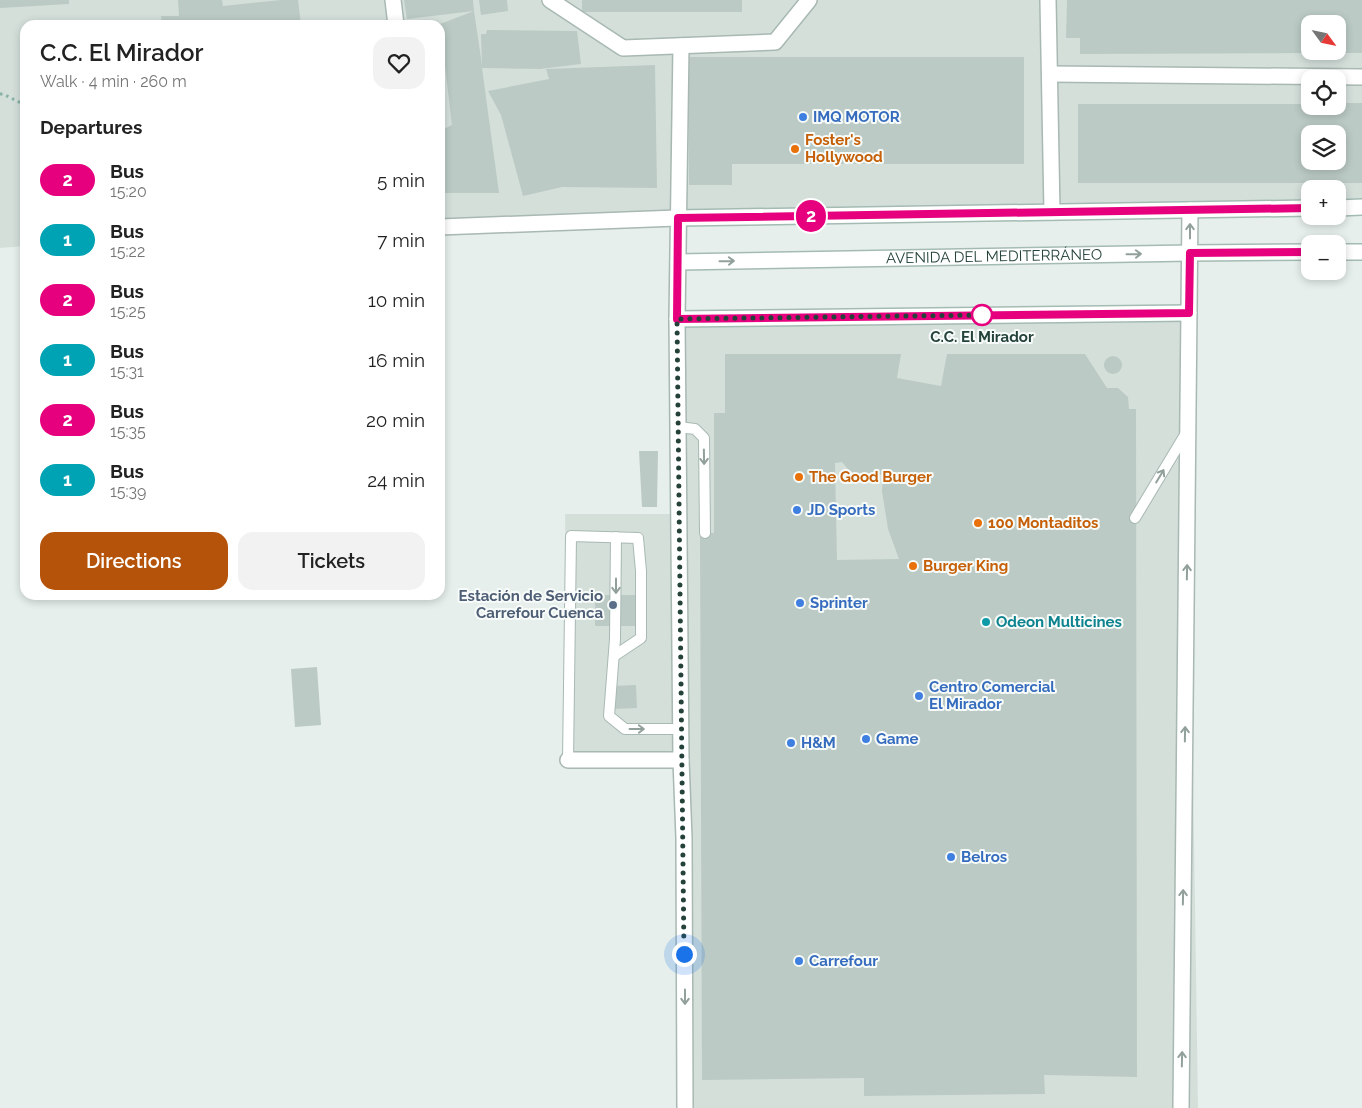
<!DOCTYPE html>
<meta charset="utf-8">
<style>
:root{--surface:#fff;--page:#f2f2f2;--text:#222;--muted:#767676;--accent:#b45309}
body{margin:0;font-family:Raleway,sans-serif;background:var(--page);color:var(--text);height:100vh;display:flex;flex-direction:column;font-size:19px;white-space:nowrap}
*{box-sizing:border-box;margin:0}
p{font-size:16px;color:var(--muted)}
.icon{flex:none;width:28px;height:28px;fill:none;stroke:currentColor;stroke-width:2;stroke-linecap:round;stroke-linejoin:round}
.map{position:relative;flex:1;overflow:hidden}
.drawer{position:absolute;left:20px;top:20px;width:425px;height:580px;display:flex;flex-direction:column;background:var(--surface);border-radius:15px;box-shadow:0 2px 8px #0003}
.drawer>*{flex:none}
.badge{padding:0 10px;border-radius:16px;font-size:18px;line-height:32px}
.needle{width:32px;rotate:123deg}
.controls{position:absolute;left:1301px;top:15px;display:grid;gap:10px}
.controls a{display:grid;place-items:center;width:45px;height:45px;border-radius:10px;background:var(--surface);box-shadow:0 2px 8px #0003;font-size:25px}
.you{position:absolute;width:25px;height:25px;margin:-12px;border:4px solid #fff;border-radius:50%;background:#1a73e8;box-shadow:0 0 0 8px #1a73e833}
.map>.badge{position:absolute;translate:-50% -50%;box-shadow:0 0 0 2px #fff}
h2{padding:0 20px;font-size:19px;line-height:45px}
.round{display:grid;place-items:center;flex:none;width:52px;height:52px;border-radius:15px;background:var(--page)}
.headline{display:flex;align-items:center;justify-content:space-between;height:85px;padding:0 20px}
h1{font-size:24px;font-weight:600;line-height:38px}
.primary-button{display:flex;gap:10px;margin-top:auto;padding:10px 20px}
.primary-button a{flex:1;height:58px;border-radius:15px;background:var(--accent);color:#fff;font-size:20px;font-weight:600;line-height:58px;text-align:center}
.primary-button a+a{background:var(--page);color:var(--text)}
ul{padding:0;list-style:none}
li{display:flex;align-items:center;gap:15px;height:60px;padding:0 20px}
li div{flex:1}
li b{display:block;font-size:19px}
li em{font-style:normal}
li .badge{min-width:55px;font-weight:700;text-align:center}
.map>svg:first-child{display:block}
.built{fill:#d4dfda;fill-rule:evenodd}
.building{fill:#bbcac4;fill-rule:evenodd}
.lines{fill:none;stroke-linecap:round;stroke-linejoin:round}
.lane-casing{stroke:#a8b8b2;stroke-width:12}
.street-casing{stroke:#a8b8b2;stroke-width:18}
.secondary-casing{stroke:#a4bbb3;stroke-width:18}
.path{stroke:#86b3a5;stroke-width:3;stroke-dasharray:2.5 4;stroke-linecap:butt}
.lane{stroke:#fff;stroke-width:10}
.street{stroke:#fff;stroke-width:15}
.secondary{stroke:#fff;stroke-width:15}
.oneway{stroke:#92a09c}
.line-casing{stroke:#fff;stroke-width:11}
.line{stroke:#e6007e;stroke-width:8}
.walk{stroke:#24423a;stroke-width:5;stroke-dasharray:0 9}
.shop-dot{fill:#3f7fe0;stroke:#f7fbf9;stroke-width:2}
.food-dot{fill:#e8710a;stroke:#f7fbf9;stroke-width:2}
.stop-dot{fill:#fff;stroke:#e6007e;stroke-width:2.5}
.service-dot{fill:#5c6f8a;stroke:#f7fbf9;stroke-width:2}
.culture-dot{fill:#0f9aa8;stroke:#f7fbf9;stroke-width:2}
.labels{text-anchor:middle;stroke-width:4;stroke-linejoin:round;paint-order:stroke}
.shop-label{font-size:15px;font-weight:bold;fill:#366cbe;stroke:#f7fbf9;text-anchor:start}
.food-label{font-size:15px;font-weight:bold;fill:#c56008;stroke:#f7fbf9;text-anchor:start}
.street-label{font-size:15px;fill:#24423a;stroke:#f7fbf9}
.stop-label{font-size:15px;font-weight:bold;fill:#24423a;stroke:#f7fbf9}
.service-label{font-size:15px;font-weight:bold;fill:#4e5e75;stroke:#f7fbf9;text-anchor:end}
.culture-label{font-size:15px;font-weight:bold;fill:#0d838f;stroke:#f7fbf9;text-anchor:start}
</style>
<div class="map">
<svg width="1362" height="1108" viewBox="0 0 1362 1108">
<rect width="100%" height="100%" fill="#e6efeb"/>
<g class="built">
<path d="M0,0H1362V207L1338,208V189H1310V208L440,227V25H25V246L0,248ZM1310,24H1338V51H1310ZM1310,79H1338V106H1310ZM1310,134H1338V161H1310Z"/>
<polygon points="1189,313 1188,430 1198,1108 685,1108 681,761 568,760 565,514 679,514 677,319"/>
</g>
<g class="building">
<polygon points="0,0 69,0 69,4 0,8"/>
<polygon points="178,0 222,0 223,6 281,0 298,0 301,25 162,25 161,16 179,16"/>
<polygon points="404,0 473,0 474,11 407,19"/>
<polygon points="479,0 507,0 508,11 481,15"/>
<rect x="582" y="0" width="160" height="12"/>
<polygon points="1067,0 1362,0 1362,53 1338,53 1338,24 1310,24 1310,53 1080,54 1080,38 1066,38"/>
<polygon points="474,11 482,65 481,34 486,34 487,30 577,31 581,64 540,69 482,68 499,193 440,193 440,131 452,125 440,24"/>
<polygon points="689,57 1024,57 1024,164 732,164 732,185 689,185"/>
<polygon points="655,65 657,188 562,187 523,196 501,115 488,91 549,79 546,69"/>
<path d="M1338,103H1362V183H1078V104H1310V106H1338ZM1310,134H1338V161H1310Z"/>
<path d="M725,354H901L897,378L941,386L947,354H1085L1107,388H1118L1128,397L1129,409H1136L1137,1077L1044,1075L1045,1094L864,1096V1078L702,1080L700,533H714V413H725ZM842,462L847,468L854,474L862,477L870,478L883,474L882,491L888,529L899,559L837,560L835,463Z"/>
<circle cx="1113" cy="365" r="9"/>
<polygon points="639,451 658,451 657,507 642,507"/>
<rect x="595" y="595" width="50" height="31"/>
<polygon points="317,667 321,725 295,727 291,669"/>
<polygon points="636,685 637,708 614,709 613,686"/>
</g>
<g class="lines">
<defs>
<g id="lane">
<polyline points="678,427 695,429 704,438 705,533"/>
<polyline points="1135,518 1186,433"/>
<polyline points="616,537 615,639 609,716 625,729 682,729"/>
<polyline points="568,760 571,536 638,538 641,571 641,638 614,656"/>
</g>
<g id="street">
<polyline points="393,0 396,25"/>
<polyline points="550,0 623,48 775,42 809,0"/>
<polyline points="1048,0 1052,212"/>
<polyline points="681,46 677,319 681,760 684,838 685,1108"/>
<polyline points="1050,74 1362,77"/>
<polyline points="440,227 677,218"/>
<polyline points="568,760 681,760"/>
<polyline points="1181,1108 1190,210"/>
</g>
<g id="secondary">
<polyline points="1338,208 1362,207"/>
<polyline points="677,218 1310,208"/>
<polyline points="1338,252 1362,252"/>
<path id="s1" d="M678,262L1190,253L1310,252"/>
<polyline points="677,319 1189,313"/>
</g>
</defs>
<use href="#lane" class="lane-casing"/>
<use href="#street" class="street-casing"/>
<use href="#secondary" class="secondary-casing"/>
<polyline class="path" points="0,94 3,94 25,105"/>
<use href="#lane" class="lane"/>
<use href="#street" class="street"/>
<use href="#secondary" class="secondary"/>
</g>
<defs><path id="oneway-shaft" d="M-6 0H5M1.5-3L5.5 0L1.5 3" fill="none" stroke-width="1.6" stroke-linecap="round" stroke-linejoin="round" transform="scale(1.25)"/></defs>
<g class="oneway">
<use href="#oneway-shaft" transform="translate(1190 231) rotate(-90)"/>
<use href="#oneway-shaft" transform="translate(1134 254) rotate(-1)"/>
<use href="#oneway-shaft" transform="translate(727 261) rotate(-1)"/>
<use href="#oneway-shaft" transform="translate(704 457) rotate(89)"/>
<use href="#oneway-shaft" transform="translate(1160 476) rotate(-59)"/>
<use href="#oneway-shaft" transform="translate(1187 572) rotate(-89)"/>
<use href="#oneway-shaft" transform="translate(616 586) rotate(90)"/>
<use href="#oneway-shaft" transform="translate(637 729)"/>
<use href="#oneway-shaft" transform="translate(1185 734) rotate(-89)"/>
<use href="#oneway-shaft" transform="translate(1183 897) rotate(-89)"/>
<use href="#oneway-shaft" transform="translate(685 997) rotate(90)"/>
<use href="#oneway-shaft" transform="translate(1182 1059) rotate(-89)"/>
</g>
<g class="lines">
<defs>
<polyline id="line" points="1310,208 678,218 677,319 1189,313 1190,253 1310,252"/>
</defs>
<use href="#line" class="line-casing"/>
<use href="#line" class="line"/>
<polyline class="walk" points="684,954 677,319 982,315"/>
</g>
<g class="shop-dot">
<circle cx="803" cy="117" r="5"/>
<circle cx="797" cy="510" r="5"/>
<circle cx="800" cy="603" r="5"/>
<circle cx="919" cy="696" r="5"/>
<circle cx="866" cy="739" r="5"/>
<circle cx="791" cy="743" r="5"/>
<circle cx="951" cy="857" r="5"/>
<circle cx="799" cy="961" r="5"/>
</g>
<g class="food-dot">
<circle cx="795" cy="149" r="5"/>
<circle cx="799" cy="477" r="5"/>
<circle cx="978" cy="523" r="5"/>
<circle cx="913" cy="566" r="5"/>
</g>
<circle class="stop-dot" cx="982" cy="315" r="10"/>
<circle class="service-dot" cx="613" cy="605" r="5"/>
<circle class="culture-dot" cx="986" cy="622" r="5"/>
<g class="labels">
<g class="shop-label">
<text x="813" y="122">IMQ MOTOR</text>
<text x="807" y="515">JD Sports</text>
<text x="810" y="608">Sprinter</text>
<text x="929" y="692">Centro Comercial<tspan x="929" dy="17">El Mirador</tspan></text>
<text x="876" y="744">Game</text>
<text x="801" y="748">H&amp;M</text>
<text x="961" y="862">Belros</text>
<text x="809" y="966">Carrefour</text>
</g>
<g class="food-label">
<text x="805" y="145">Foster's<tspan x="805" dy="17">Hollywood</tspan></text>
<text x="809" y="482">The Good Burger</text>
<text x="988" y="528">100 Montaditos</text>
<text x="923" y="571">Burger King</text>
</g>
<g class="street-label">
<text dy="5" stroke="none"><textPath href="#s1" startOffset="316">AVENIDA DEL MEDITERRÁNEO</textPath></text>
</g>
<g class="stop-label">
<text x="982" y="342">C.C. El Mirador</text>
</g>
<g class="service-label">
<text x="603" y="601">Estación de Servicio<tspan x="603" dy="17">Carrefour Cuenca</tspan></text>
</g>
<g class="culture-label">
<text x="996" y="627">Odeon Multicines</text>
</g>
</g>
</svg>
<div class="controls">
<a><svg class="needle" viewBox="-14 -14 28 28"><path d="M0-13l5 13h-10z" fill="#e53935"/><path d="M0 13l5-13h-10z" fill="#767676"/></svg></a>
<a><svg class="icon" aria-label="locate" viewBox="0 0 24 24"><circle cx="12" cy="12" r="6"/><path d="M12 2v4M12 18v4M2 12h4M18 12h4"/></svg></a>
<a><svg class="icon" aria-label="layers" viewBox="0 0 24 24"><path d="M12 4l9 5-9 5-9-5zM3 14l9 5 9-5"/></svg></a>
<a>+</a>
<a>−</a>
</div>
<div class="you" style="left:684px;top:954px"></div>
<b class="badge" style="left:811px;top:216px;background:#e6007e;color:#fff">2</b>
<section class="drawer">
<div class="headline"><div><h1>C.C. El Mirador</h1><p>Walk · 4 min · 260 m</p></div><a class="round"><svg class="icon" aria-label="heart" viewBox="0 0 24 24"><path d="M12 20l-8-8c-3-5 5-10 8-4 3-6 11-1 8 4z"/></svg></a></div>
<h2>Departures</h2>
<ul>
<li><span class="badge" style="background:#e6007e;color:#fff">2</span><div><b>Bus</b><p>15:20</p></div><em>5 min</em></li>
<li><span class="badge" style="background:#00a3b4;color:#fff">1</span><div><b>Bus</b><p>15:22</p></div><em>7 min</em></li>
<li><span class="badge" style="background:#e6007e;color:#fff">2</span><div><b>Bus</b><p>15:25</p></div><em>10 min</em></li>
<li><span class="badge" style="background:#00a3b4;color:#fff">1</span><div><b>Bus</b><p>15:31</p></div><em>16 min</em></li>
<li><span class="badge" style="background:#e6007e;color:#fff">2</span><div><b>Bus</b><p>15:35</p></div><em>20 min</em></li>
<li><span class="badge" style="background:#00a3b4;color:#fff">1</span><div><b>Bus</b><p>15:39</p></div><em>24 min</em></li>
</ul>
<div class="primary-button"><a>Directions</a><a>Tickets</a></div>
</section>
</div>
